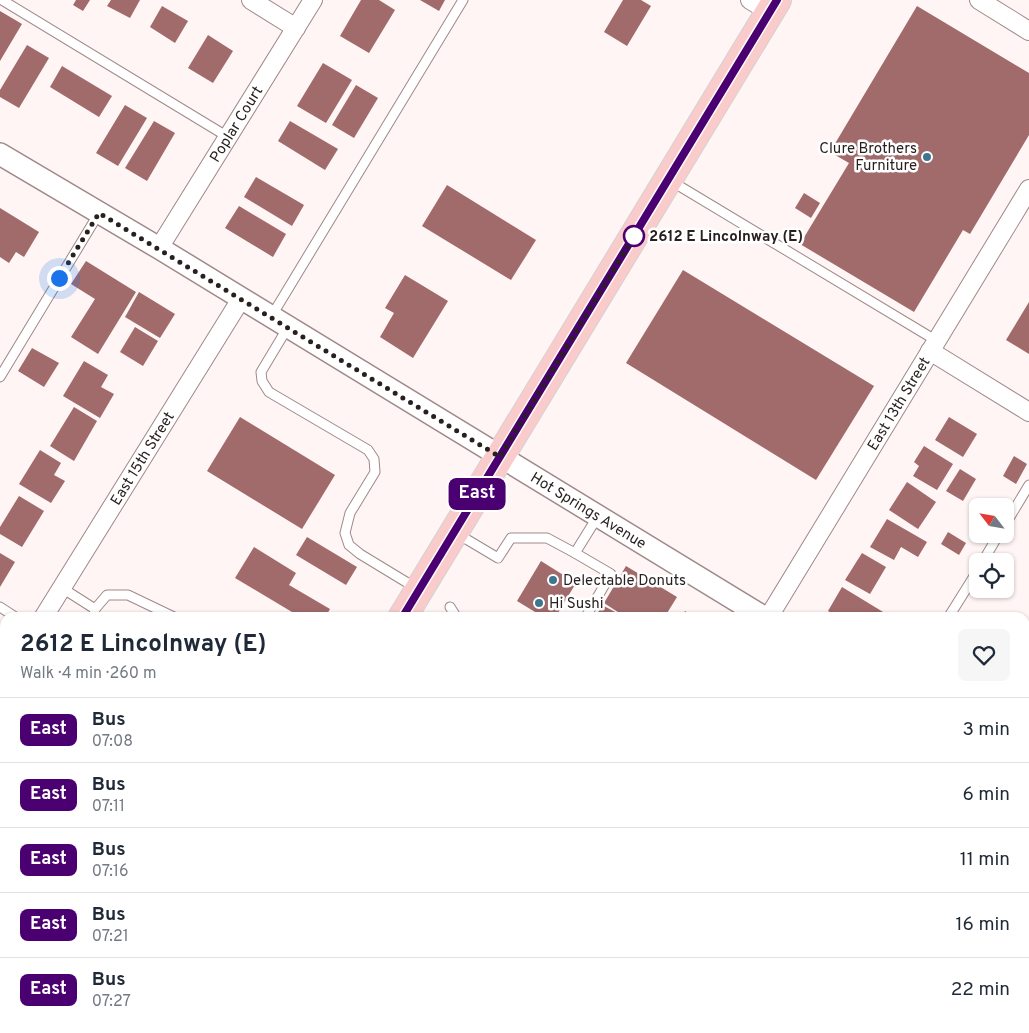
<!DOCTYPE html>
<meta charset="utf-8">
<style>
:root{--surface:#fff;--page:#f6f6f7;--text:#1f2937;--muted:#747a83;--line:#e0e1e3}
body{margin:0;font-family:Overpass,sans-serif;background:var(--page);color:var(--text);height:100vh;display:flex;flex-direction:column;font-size:19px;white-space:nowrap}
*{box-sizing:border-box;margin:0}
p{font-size:16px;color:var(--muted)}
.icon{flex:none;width:28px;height:28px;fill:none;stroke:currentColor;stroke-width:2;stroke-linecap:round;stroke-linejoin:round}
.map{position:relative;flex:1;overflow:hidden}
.drawer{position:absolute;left:0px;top:612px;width:1030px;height:421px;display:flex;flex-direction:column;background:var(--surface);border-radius:15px 15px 0 0;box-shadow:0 1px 4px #0004}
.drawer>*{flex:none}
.badge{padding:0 10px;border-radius:8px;font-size:18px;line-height:32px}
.needle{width:32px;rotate:301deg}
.controls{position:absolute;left:969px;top:498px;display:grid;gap:10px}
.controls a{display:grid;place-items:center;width:45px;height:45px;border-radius:8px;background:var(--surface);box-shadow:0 1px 4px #0004;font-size:25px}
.you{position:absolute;width:25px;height:25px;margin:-12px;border:4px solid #fff;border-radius:50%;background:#1a73e8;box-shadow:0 0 0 8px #1a73e833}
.map>.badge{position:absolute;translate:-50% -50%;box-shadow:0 0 0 2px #fff}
.round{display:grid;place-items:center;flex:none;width:52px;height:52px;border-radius:8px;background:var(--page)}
.headline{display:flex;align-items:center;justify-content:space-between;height:85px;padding:0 20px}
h1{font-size:24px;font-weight:700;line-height:38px}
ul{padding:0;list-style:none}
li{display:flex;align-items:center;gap:15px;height:65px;padding:0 20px;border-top:1px solid var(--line)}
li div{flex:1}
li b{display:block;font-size:19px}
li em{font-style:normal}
li .badge{min-width:55px;font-weight:700;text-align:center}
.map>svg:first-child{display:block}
.building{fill:#a16a6b}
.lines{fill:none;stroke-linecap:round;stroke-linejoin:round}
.service-casing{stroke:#a08989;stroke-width:11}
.minor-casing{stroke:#a08989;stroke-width:20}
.tertiary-casing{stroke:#a08989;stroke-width:24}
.primary-casing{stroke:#d4d2d2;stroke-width:30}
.service{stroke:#fff;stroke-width:9}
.minor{stroke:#fff;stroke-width:18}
.tertiary{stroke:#fff;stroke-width:21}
.primary{stroke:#facbcb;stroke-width:28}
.line-casing{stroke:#fff;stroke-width:11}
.line{stroke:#4b0072;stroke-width:8}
.walk{stroke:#281f1f;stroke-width:5;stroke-dasharray:0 9}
.poi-dot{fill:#3c768f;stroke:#fff;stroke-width:2}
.stop-dot{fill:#fff;stroke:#4b0072;stroke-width:2.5}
.labels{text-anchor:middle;stroke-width:5;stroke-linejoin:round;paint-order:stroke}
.street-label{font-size:15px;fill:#281f1f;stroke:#fff}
.poi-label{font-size:15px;fill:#281f1f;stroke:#fff;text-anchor:start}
.stop-label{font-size:15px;font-weight:bold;fill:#281f1f;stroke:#fff;text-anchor:start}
</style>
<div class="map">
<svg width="1029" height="1033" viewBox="0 0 1029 1033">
<rect width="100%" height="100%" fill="#fff5f4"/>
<g class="building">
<polygon points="76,0 90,0 83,11 73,5"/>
<polygon points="111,0 140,0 130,18 107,6"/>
<polygon points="361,0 379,0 395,10 369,53 340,36"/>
<polygon points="420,0 445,0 439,11"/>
<polygon points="623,0 641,0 651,6 627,46 604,32"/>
<polygon points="162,6 188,21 175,43 150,27"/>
<polygon points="917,6 1029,73 1029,135 970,234 963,230 914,312 800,244 849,163 830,152"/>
<polygon points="0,11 22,24 0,61"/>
<polygon points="208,35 233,51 213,83 188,68"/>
<polygon points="27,45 49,58 19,108 0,97 0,90"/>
<polygon points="323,63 352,80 326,123 297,106"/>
<polygon points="62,66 112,96 99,117 50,87"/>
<polygon points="356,85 378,98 354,138 332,125"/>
<polygon points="125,105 147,118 118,166 96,153"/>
<polygon points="154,121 175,133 147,181 125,168"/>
<polygon points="290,121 338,149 325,170 278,141"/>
<polygon points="256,177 304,205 292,226 244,197"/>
<polygon points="447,185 536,240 511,280 422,226"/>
<polygon points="804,193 820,203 811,218 795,208"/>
<polygon points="239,206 286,234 273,257 225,228"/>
<polygon points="0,208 39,232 24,257 16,252 9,263 0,257"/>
<polygon points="86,261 136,292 98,354 71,337 95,299 71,284"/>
<polygon points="683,270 874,386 816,480 626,363"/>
<polygon points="405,275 448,301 413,358 380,337 394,313 385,308"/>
<polygon points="139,292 175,314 160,338 125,317"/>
<polygon points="1029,302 1029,354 1006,340"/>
<polygon points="135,327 158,341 143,366 120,352"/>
<polygon points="32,348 59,363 44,387 18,371"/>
<polygon points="84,361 108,375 101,387 114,394 100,418 63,396"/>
<polygon points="74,407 97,421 74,461 50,446"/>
<polygon points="240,417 335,475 302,529 207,471"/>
<polygon points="949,417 977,434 963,457 935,440"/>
<polygon points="924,446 953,464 937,490 913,476 919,466 914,462"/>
<polygon points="40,450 61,463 54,475 65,481 51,503 19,484"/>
<polygon points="1014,456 1027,464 1016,484 1003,476"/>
<polygon points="960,469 976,479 963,501 946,491"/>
<polygon points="907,482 936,502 918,529 889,510"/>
<polygon points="19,496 44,511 22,547 0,534 0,527"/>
<polygon points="887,519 927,542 918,557 901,547 894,560 870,547"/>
<polygon points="948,532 966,543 959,555 941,544"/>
<polygon points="307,537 357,567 346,585 296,555"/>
<polygon points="254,547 296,573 289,585 330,609 325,618 302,618 235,578"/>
<polygon points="0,553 15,562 0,587"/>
<polygon points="862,553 886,567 870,594 845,580"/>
<polygon points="541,561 576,583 555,618 545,618 517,601"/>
<polygon points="626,566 677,597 664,618 627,618 604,603"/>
<polygon points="842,587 893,618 839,618 828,611"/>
<polygon points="602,605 619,614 617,618 595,618"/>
<polygon points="685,611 696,618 681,618"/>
<polygon points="1025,643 1029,645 1029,676 1025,682"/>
<polygon points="1029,878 1029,908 1025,905 1025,884"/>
<polygon points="0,934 5,937 5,983 0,980"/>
<polygon points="247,1029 301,1029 308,1033 244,1033"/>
<polygon points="779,1029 817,1029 815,1033 786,1033"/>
<polygon points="960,1029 1019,1029 1016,1033 966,1033"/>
</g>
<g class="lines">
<defs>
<g id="service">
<polyline points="2,0 228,137"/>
<polyline points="671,181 937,341"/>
<polyline points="271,317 463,0"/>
<polyline points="288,327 261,372 262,381 269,392 368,450 374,459 375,472 350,513 345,533 349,545 360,554 416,588"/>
<polyline points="0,377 99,213"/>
<polyline points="1005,525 1029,485"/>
<polyline points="456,533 498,558 511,538 547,538 575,553"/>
<polyline points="983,561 999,534"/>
<polyline points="62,588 95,609"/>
<polyline points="0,607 17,618"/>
<polyline points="450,607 457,618"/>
<polyline points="94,618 95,609 107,595 128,595 176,618"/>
<polyline points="585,618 611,574 575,553 598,516"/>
<polyline points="948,618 978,570"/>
<polyline points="0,890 5,893"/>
<polyline points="334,1033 336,1029"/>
<polyline points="694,1033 697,1029"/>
</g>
<g id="minor">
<polyline points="251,0 296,28"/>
<polyline points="750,0 770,12"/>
<polyline points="979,0 1029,31"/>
<path id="s1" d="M159,248L313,0"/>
<polyline points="930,351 1029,412"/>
<path id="s2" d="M43,618L241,299"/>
<path id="s3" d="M768,618L1029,189"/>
<polyline points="0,688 5,680"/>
<polyline points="0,809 5,812"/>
<polyline points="357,1029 364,1033"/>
<polyline points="514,1033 516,1029"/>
<polyline points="871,1033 874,1029"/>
</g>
<g id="tertiary">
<path id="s4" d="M0,154L159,248L765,618"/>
<polyline points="1025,775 1029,778"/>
</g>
<g id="primary">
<polyline points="402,618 777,0"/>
<polyline points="150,1033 152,1029"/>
</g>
</defs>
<use href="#service" class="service-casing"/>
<use href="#minor" class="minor-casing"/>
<use href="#tertiary" class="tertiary-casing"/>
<use href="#primary" class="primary-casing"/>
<use href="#service" class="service"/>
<use href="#minor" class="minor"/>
<use href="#tertiary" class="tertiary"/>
<use href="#primary" class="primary"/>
</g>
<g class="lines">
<defs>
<polyline id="line" points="402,618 777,0"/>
</defs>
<use href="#line" class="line-casing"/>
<use href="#line" class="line"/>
<polyline class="walk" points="59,278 99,213 500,457 634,236"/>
</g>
<g class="poi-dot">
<circle cx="927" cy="157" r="5"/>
<circle cx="553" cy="580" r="5"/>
<circle cx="539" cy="603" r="5"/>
</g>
<circle class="stop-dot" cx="634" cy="236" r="10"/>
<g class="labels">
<g class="street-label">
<text dy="5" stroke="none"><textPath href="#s1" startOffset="146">Poplar Court</textPath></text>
<text dy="5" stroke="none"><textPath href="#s3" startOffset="251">East 13th Street</textPath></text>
<text dy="5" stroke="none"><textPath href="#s2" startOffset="188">East 15th Street</textPath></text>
<text dy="5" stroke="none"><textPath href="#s4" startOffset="688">Hot Springs Avenue</textPath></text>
</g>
<g class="poi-label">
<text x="917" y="153" text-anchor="end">Clure Brothers<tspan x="917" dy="17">Furniture</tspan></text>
<text x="563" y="585">Delectable Donuts</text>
<text x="549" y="608">Hi Sushi</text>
</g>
<g class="stop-label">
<text x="649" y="241">2612 E Lincolnway (E)</text>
</g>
</g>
</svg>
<div class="controls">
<a><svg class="needle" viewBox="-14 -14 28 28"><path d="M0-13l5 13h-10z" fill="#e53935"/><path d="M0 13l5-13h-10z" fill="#747a83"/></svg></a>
<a><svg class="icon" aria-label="locate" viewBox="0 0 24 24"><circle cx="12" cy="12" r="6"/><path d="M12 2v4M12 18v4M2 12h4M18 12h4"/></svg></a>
</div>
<div class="you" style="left:59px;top:278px"></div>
<b class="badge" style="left:477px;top:494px;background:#4b0072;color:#fff">East</b>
<section class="drawer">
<div class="headline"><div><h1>2612 E Lincolnway (E)</h1><p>Walk · 4 min · 260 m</p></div><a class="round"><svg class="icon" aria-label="heart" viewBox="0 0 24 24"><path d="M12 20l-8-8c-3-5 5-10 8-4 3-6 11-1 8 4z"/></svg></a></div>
<ul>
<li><span class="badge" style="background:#4b0072;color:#fff">East</span><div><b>Bus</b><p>07:08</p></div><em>3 min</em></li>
<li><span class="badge" style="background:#4b0072;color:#fff">East</span><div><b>Bus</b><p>07:11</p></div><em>6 min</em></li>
<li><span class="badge" style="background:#4b0072;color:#fff">East</span><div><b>Bus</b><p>07:16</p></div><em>11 min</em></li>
<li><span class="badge" style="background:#4b0072;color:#fff">East</span><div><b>Bus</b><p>07:21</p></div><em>16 min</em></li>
<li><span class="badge" style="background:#4b0072;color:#fff">East</span><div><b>Bus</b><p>07:27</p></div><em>22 min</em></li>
</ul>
</section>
</div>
